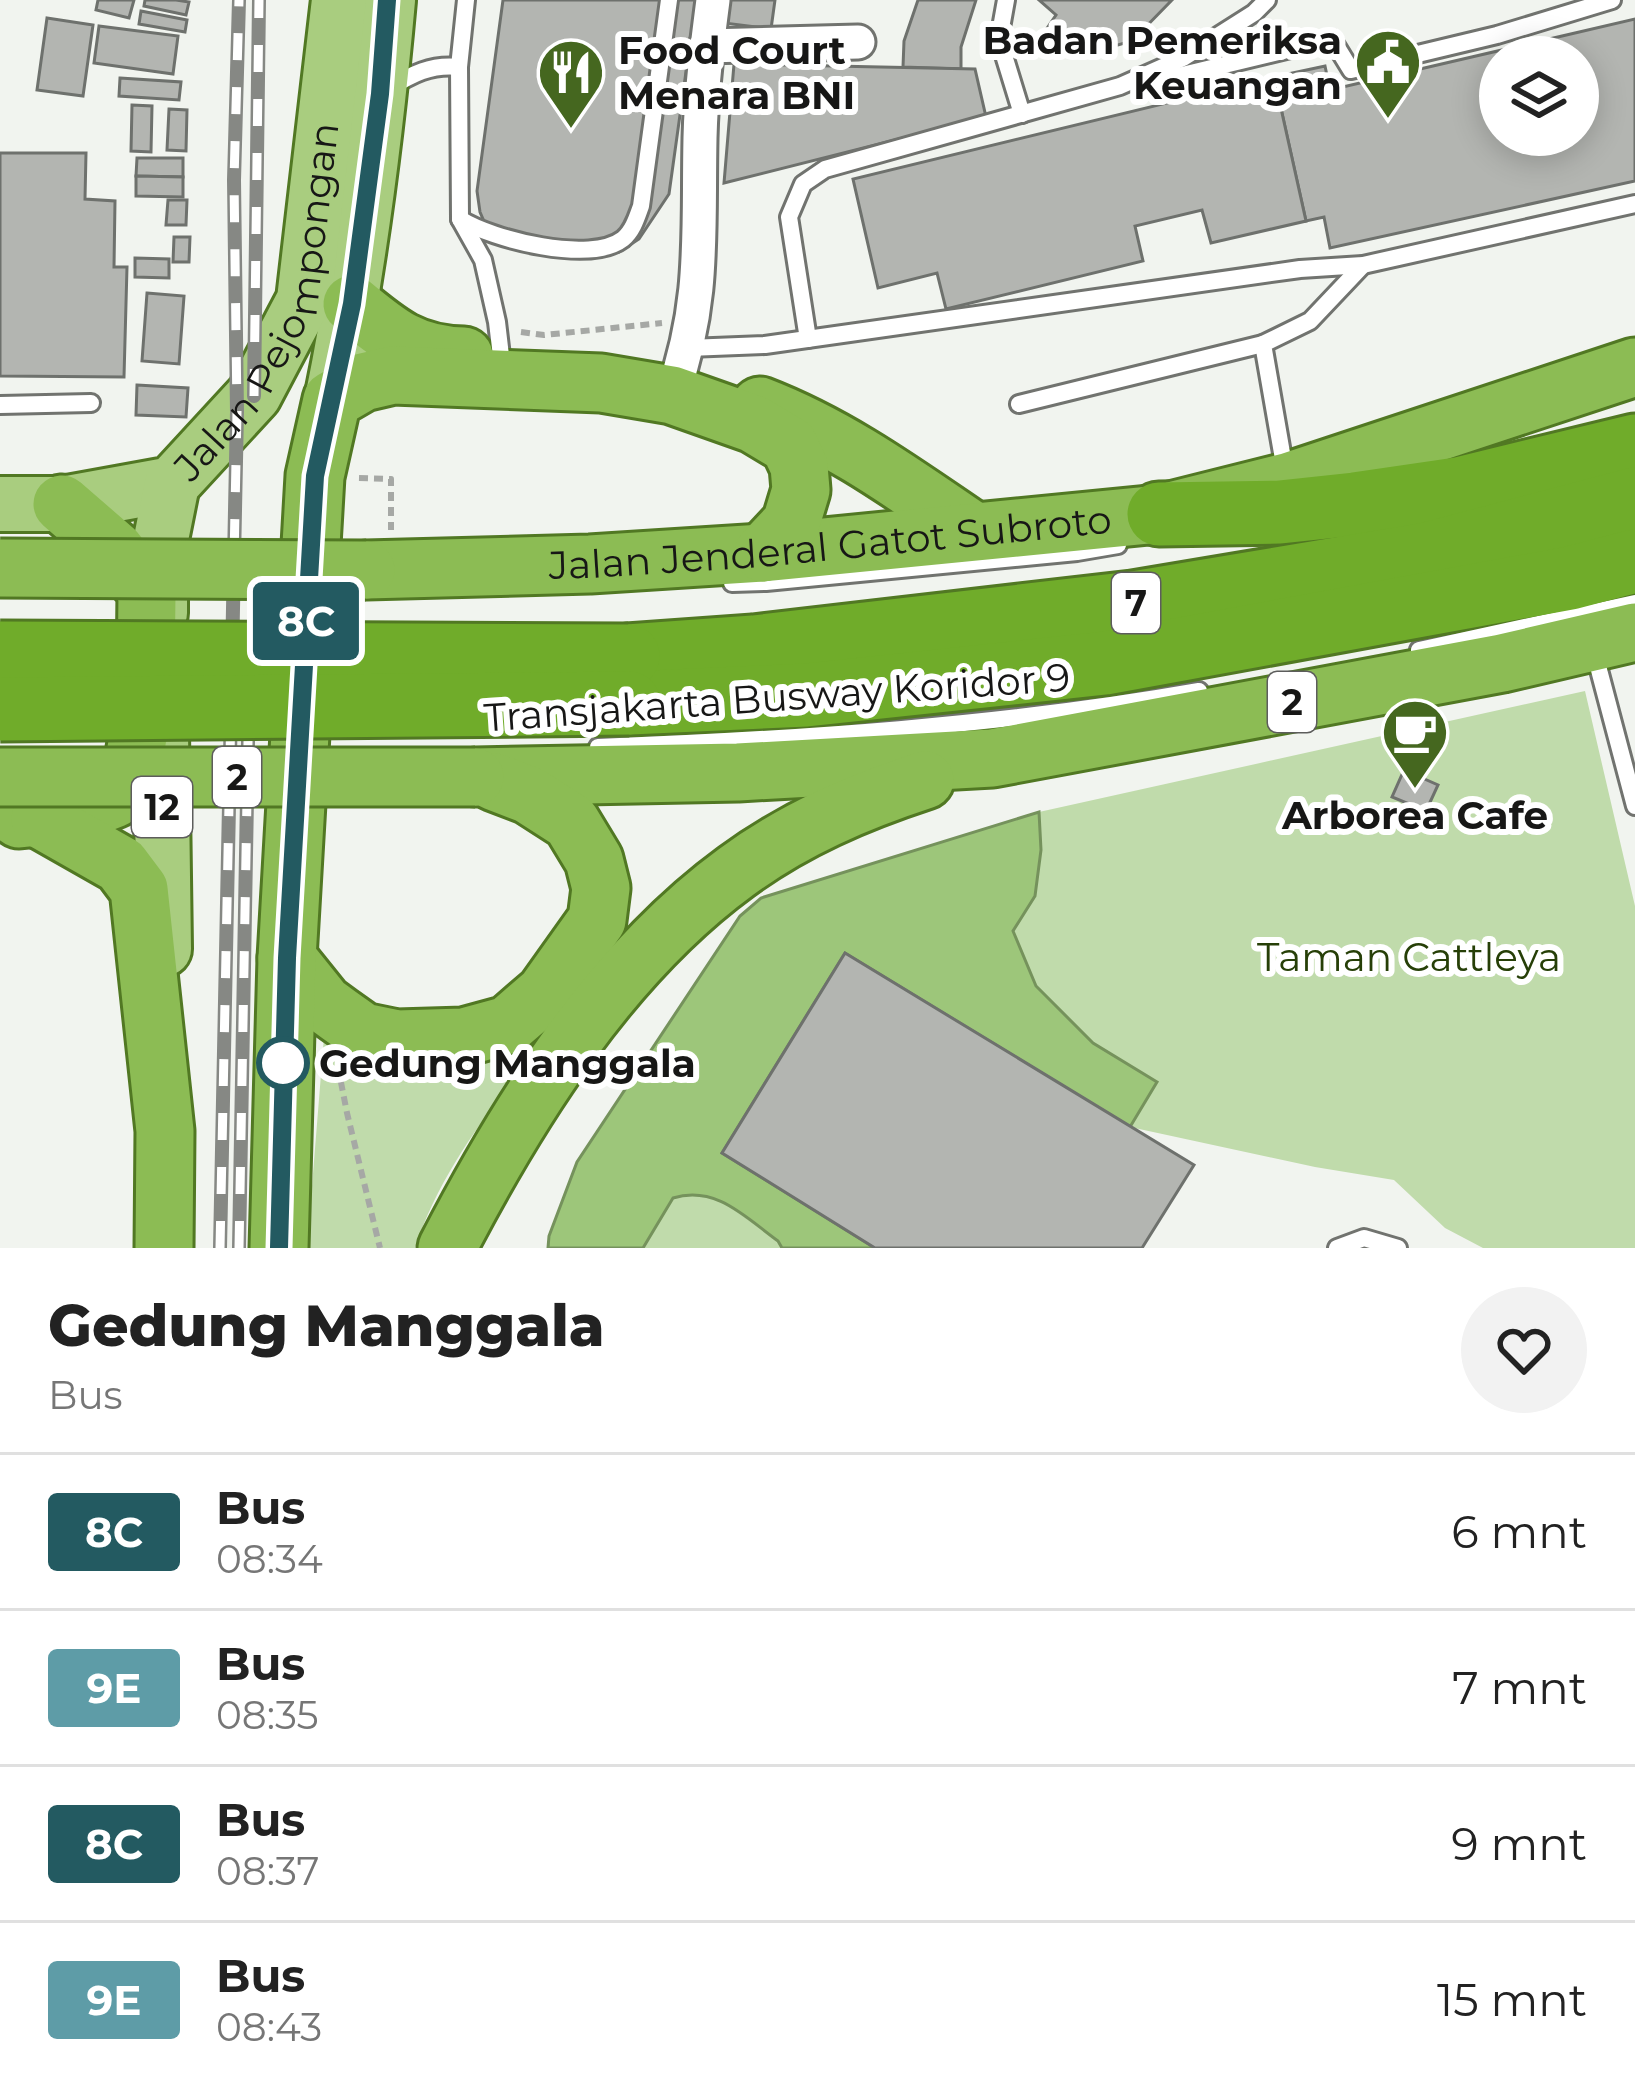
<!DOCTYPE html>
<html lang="id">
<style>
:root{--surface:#fff;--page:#f2f2f2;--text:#222;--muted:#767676;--line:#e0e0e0}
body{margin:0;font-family:Montserrat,sans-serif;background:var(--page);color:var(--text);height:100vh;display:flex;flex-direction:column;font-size:45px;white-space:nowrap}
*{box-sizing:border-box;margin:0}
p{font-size:39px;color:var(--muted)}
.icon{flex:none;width:66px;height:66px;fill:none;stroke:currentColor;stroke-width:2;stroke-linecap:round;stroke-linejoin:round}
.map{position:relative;height:1248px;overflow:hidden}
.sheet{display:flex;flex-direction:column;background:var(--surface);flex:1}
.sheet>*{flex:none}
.badge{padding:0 24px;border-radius:9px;font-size:42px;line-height:78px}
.controls{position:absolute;left:1479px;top:36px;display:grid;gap:24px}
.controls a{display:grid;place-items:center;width:120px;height:120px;border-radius:50%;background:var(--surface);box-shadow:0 6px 30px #0003;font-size:60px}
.map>.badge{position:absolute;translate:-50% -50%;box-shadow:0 0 0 6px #fff}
.round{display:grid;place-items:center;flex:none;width:126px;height:126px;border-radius:63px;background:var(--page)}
.overview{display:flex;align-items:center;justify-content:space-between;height:204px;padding:0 48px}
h1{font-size:57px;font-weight:800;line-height:90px}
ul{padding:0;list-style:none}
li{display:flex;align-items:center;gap:36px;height:156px;padding:0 48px;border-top:3px solid var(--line)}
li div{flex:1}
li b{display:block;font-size:45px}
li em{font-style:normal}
li .badge{min-width:132px;font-weight:700;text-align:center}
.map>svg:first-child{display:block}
.green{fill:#c0dbab}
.water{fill:#9dc67a;stroke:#75925c;stroke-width:3}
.building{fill:#b3b5b1;stroke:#6e716d;stroke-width:3;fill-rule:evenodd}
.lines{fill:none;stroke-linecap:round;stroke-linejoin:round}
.service-casing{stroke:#71736f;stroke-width:22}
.minor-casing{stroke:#71736f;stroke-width:39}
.primary-casing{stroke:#517823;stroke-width:60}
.trunk-casing{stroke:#517823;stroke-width:63}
.motorway-casing{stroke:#517823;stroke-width:69}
.path{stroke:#a6a8a5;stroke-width:6;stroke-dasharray:9 6;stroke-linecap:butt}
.service{stroke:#fff;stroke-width:16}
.minor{stroke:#fff;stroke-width:33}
.primary{stroke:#a9cd7f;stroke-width:54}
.trunk{stroke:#8cbc54;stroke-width:57}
.motorway{stroke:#70ac2a;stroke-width:63}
.rail-casing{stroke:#868884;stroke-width:14}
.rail{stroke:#fff;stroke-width:9;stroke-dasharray:27;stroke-linecap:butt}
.trunk-bridge-casing{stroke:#517823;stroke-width:63;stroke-linecap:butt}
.motorway-bridge-casing{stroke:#517823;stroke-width:69;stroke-linecap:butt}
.trunk-bridge{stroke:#8cbc54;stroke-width:57}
.motorway-bridge{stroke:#70ac2a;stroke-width:63}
.line-casing{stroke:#fff;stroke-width:27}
.line{stroke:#235a61;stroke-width:18}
.stop-dot{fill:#fff;stroke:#235a61;stroke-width:6}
.labels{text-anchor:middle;stroke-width:12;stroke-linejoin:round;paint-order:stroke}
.shield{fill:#fff;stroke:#5d5d5c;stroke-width:3}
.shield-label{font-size:36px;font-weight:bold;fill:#171716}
.poi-label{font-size:39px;font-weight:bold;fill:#171716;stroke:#fff;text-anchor:end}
.street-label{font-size:39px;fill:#171716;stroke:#fff}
.park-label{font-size:39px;fill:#263f07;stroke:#fff}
.stop-label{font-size:39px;font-weight:bold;fill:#171716;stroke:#fff;text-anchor:start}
</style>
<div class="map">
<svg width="1635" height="1248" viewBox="0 0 1635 1248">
<rect width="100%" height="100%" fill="#f1f4ef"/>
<g class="green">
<polygon points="1585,691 1635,906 1635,1248 1483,1248 1445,1228 1394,1180 1315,1167 1130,1127 1156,1082 1093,1043 1035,986 1013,931 1035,896 1041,850 1039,812"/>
<path d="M528,1034L540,1045C491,1108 440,1171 415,1248H307L324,1037Z"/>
<polygon points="688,1193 715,1196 778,1241 782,1248 643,1248 673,1198"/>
</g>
<path class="water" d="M1039,812L1041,850L1035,896L1013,931L1036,986L1093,1043L1157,1082L1130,1127L845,953L722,1153L875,1248H782L778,1241C745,1217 716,1185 673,1198L643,1248H548L549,1236L577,1162L740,916L761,898Z"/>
<g class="building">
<polygon points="98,0 134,0 129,18 96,10"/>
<polygon points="145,0 176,0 189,2 186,15 144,6"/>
<polygon points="503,0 696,0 669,194 639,239 619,252 574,258 552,256 531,252 489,233 480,212 477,191"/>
<polygon points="727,0 775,0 771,29 724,23"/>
<polygon points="918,0 976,0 961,47 961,69 903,67 904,41"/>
<polygon points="1039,0 1172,0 1132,41 1090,53 1082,50 1055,56 1047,53 1041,45 1041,37 1056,15"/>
<polygon points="141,11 187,20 185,32 139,24"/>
<polygon points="47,18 93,25 83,96 37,90"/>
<path d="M1635,19V181L1330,248L1324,217L1306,221L1274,77L1325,66L1330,90ZM1500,57H1578V135H1500Z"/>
<polygon points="99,26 178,36 173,74 94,63"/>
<polygon points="734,64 975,69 986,117 724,183"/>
<polygon points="1274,77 1306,221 1211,243 1202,210 1135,226 1143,261 946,309 937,273 878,288 853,179"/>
<polygon points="120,78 181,82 179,100 119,96"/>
<polygon points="132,105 152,106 151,152 131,151"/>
<polygon points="169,109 187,110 186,151 167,150"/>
<polygon points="0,153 86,153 85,199 115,201 114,267 127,267 124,377 0,376"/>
<polygon points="137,158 183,158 183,177 136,176"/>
<polygon points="136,176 183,177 183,197 136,196"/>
<polygon points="168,200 187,200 186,225 166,225"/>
<polygon points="174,237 190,237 189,262 173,262"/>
<polygon points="135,258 169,259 169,278 135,277"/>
<polygon points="147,293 184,296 179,364 142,361"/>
<polygon points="137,385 188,388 186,417 136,415"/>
<polygon points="1404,770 1438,785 1426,811 1392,797"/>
<polygon points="845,953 1194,1165 1142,1248 875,1248 722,1153"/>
</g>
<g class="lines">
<defs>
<g id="service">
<polyline points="466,0 459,67 460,219 483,260 497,322 501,356 500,372"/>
<polyline points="1006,0 999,39 1022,114"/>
<polyline points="1145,84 1332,39 1351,70 1497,35 1612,0"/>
<path d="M388,89C412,74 431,64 459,67"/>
<path d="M460,219C493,240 591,264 623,239C633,231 637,217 641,206L669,0"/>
<polyline points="808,339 789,217 803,184 825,169 1120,86 1183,58 1254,13 1267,0"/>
<polyline points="688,348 765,345 1300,269 1363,265 1635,204"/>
<polyline points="1019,404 1263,344"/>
<polyline points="0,405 91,403"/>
<polyline points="1286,476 1263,344 1310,321 1363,265"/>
<polyline points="732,583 766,582 1077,552 1118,545"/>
<polyline points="1419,650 1635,603"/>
<polyline points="1594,651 1635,806"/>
<path d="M598,747C799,739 1000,726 1199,691"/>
<polyline points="1337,1248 1364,1238 1398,1248"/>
</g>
<g id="minor">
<polyline points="706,46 858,42"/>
<path d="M672,395C705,302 698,234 700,138C701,92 707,46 713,0"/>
</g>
<g id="primary">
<path d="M332,400C359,268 376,134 388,0"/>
<path id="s1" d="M0,504H62L172,484L254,395L304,300L339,0"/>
<polyline points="160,613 160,544 172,484"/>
<polyline points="161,732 164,949"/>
</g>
<g id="trunk">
<path d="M352,304C389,335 413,355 464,356"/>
<path d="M760,406C838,436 904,484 973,531"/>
<path id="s2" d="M366,570L590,564L763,553L1159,514L1287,482L1635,367"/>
<polyline points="475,777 738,772 992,758 1502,663 1635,632"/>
<polyline points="19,819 78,813 114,799 135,755 146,687 147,591 115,550 62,504"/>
<polyline points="40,819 121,865 139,889 165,1131 164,1248"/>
<polyline points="287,958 324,1004 339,1015 363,1032 397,1039 464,1037 508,1025 545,993 597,920 601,888 594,860 571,822 529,795 495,782"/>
<polyline points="279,1248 287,958 315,476 332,400 363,382 393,375 601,383 672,395 754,424 789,445 799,466 801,490 791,523 763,553"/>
<path d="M447,1248C518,1111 610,964 736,872C794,829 858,802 925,780"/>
</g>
<g id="motorway">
<polyline points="1159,514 1280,512 1355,504 1458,489 1635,446"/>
<polyline points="628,656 754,647 1133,603 1427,554 1635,499"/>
<polyline points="629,703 806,695 1105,663 1570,578 1635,561"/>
</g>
</defs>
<use href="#service" class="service-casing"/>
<use href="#minor" class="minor-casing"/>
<use href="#primary" class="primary-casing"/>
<use href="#trunk" class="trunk-casing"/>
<use href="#motorway" class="motorway-casing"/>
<g class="path">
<polyline points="521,332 544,335 662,323"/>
<polyline points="359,478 391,479 391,530"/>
<polyline points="338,1067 347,1113 380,1248"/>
</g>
<use href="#service" class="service"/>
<use href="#minor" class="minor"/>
<use href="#primary" class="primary"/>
<use href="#trunk" class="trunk"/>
<use href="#motorway" class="motorway"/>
<defs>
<g id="rail">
<polyline points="254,396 259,0"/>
<polyline points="220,1248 237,412 234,180 239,0"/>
<polyline points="239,1248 250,630"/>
</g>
</defs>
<use href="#rail" class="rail-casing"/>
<use href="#rail" class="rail"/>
<defs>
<g id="trunk-bridge">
<polyline points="0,568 366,570"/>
<polyline points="0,777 475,777"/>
</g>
<g id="motorway-bridge">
<polyline points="0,653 628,656"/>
<polyline points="0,709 629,703"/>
</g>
</defs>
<use href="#trunk-bridge" class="trunk-bridge-casing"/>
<use href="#motorway-bridge" class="motorway-bridge-casing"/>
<use href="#trunk-bridge" class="trunk-bridge"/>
<use href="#motorway-bridge" class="motorway-bridge"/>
</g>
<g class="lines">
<defs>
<polyline id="line" points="279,1248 287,958 315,476 352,304 380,94 387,0"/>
</defs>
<use href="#line" class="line-casing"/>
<use href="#line" class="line"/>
</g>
<defs>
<symbol id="civic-pin" viewBox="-11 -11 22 30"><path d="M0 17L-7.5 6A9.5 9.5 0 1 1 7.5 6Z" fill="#45671f" stroke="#fff"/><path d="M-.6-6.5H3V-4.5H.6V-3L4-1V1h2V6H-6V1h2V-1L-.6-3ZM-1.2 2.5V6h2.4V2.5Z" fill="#fff"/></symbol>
<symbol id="restaurant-pin" viewBox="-11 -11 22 30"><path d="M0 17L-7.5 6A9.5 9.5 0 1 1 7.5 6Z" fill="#45671f" stroke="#fff"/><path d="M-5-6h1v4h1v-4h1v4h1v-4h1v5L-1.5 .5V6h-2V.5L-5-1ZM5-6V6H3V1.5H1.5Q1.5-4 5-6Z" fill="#fff"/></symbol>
<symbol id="cafe-pin" viewBox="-11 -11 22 30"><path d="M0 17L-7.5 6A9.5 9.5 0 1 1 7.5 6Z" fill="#45671f" stroke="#fff"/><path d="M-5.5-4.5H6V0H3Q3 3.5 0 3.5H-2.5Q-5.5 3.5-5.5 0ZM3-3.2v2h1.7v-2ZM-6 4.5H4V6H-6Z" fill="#fff"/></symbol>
</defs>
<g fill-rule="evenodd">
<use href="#civic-pin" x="1350" y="24" width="76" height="104"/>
<use href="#restaurant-pin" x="533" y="34" width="76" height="104"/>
<use href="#cafe-pin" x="1377" y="694" width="76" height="104"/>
</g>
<circle class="stop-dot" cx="283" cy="1063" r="24"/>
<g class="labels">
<g class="shield">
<rect x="1112" y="573" width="48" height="60" rx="9"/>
<rect x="1268" y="672" width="48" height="60" rx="9"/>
<rect x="213" y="747" width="48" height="60" rx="9"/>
<rect x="132" y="777" width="60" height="60" rx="9"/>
</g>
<g class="shield-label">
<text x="1136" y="616">7</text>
<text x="1292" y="715">2</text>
<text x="237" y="790">2</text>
<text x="162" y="820">12</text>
</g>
<g class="poi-label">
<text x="1342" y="54">Badan Pemeriksa<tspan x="1342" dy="45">Keuangan</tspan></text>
<text x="618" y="64" text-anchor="start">Food Court<tspan x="618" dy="45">Menara BNI</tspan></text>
<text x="1415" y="829" text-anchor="middle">Arborea Cafe</text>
</g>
<g class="street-label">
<text dy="14" stroke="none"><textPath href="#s1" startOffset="384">Jalan Pejompongan</textPath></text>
<text dy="14" stroke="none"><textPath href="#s2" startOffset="465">Jalan Jenderal Gatot Subroto</textPath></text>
<text transform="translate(777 697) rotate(-4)" y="14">Transjakarta Busway Koridor 9</text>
</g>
<g class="park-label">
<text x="1409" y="971">Taman Cattleya</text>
</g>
<g class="stop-label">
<text x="319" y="1077">Gedung Manggala</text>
</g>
</g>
</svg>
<div class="controls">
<a><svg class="icon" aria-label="layers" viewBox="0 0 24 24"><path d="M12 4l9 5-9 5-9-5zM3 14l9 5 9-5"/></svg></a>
</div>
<b class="badge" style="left:306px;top:621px;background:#235a61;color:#fff">8C</b>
</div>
<section class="sheet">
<div class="overview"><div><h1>Gedung Manggala</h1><p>Bus</p></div><a class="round"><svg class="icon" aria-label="heart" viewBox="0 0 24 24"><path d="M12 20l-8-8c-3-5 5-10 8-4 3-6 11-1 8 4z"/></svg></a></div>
<ul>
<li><span class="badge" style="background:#235a61;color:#fff">8C</span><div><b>Bus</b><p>08:34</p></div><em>6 mnt</em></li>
<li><span class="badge" style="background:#5e9ca7;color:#fff">9E</span><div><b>Bus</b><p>08:35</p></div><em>7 mnt</em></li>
<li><span class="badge" style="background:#235a61;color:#fff">8C</span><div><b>Bus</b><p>08:37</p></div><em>9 mnt</em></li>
<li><span class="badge" style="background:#5e9ca7;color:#fff">9E</span><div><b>Bus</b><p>08:43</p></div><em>15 mnt</em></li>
</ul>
</section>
